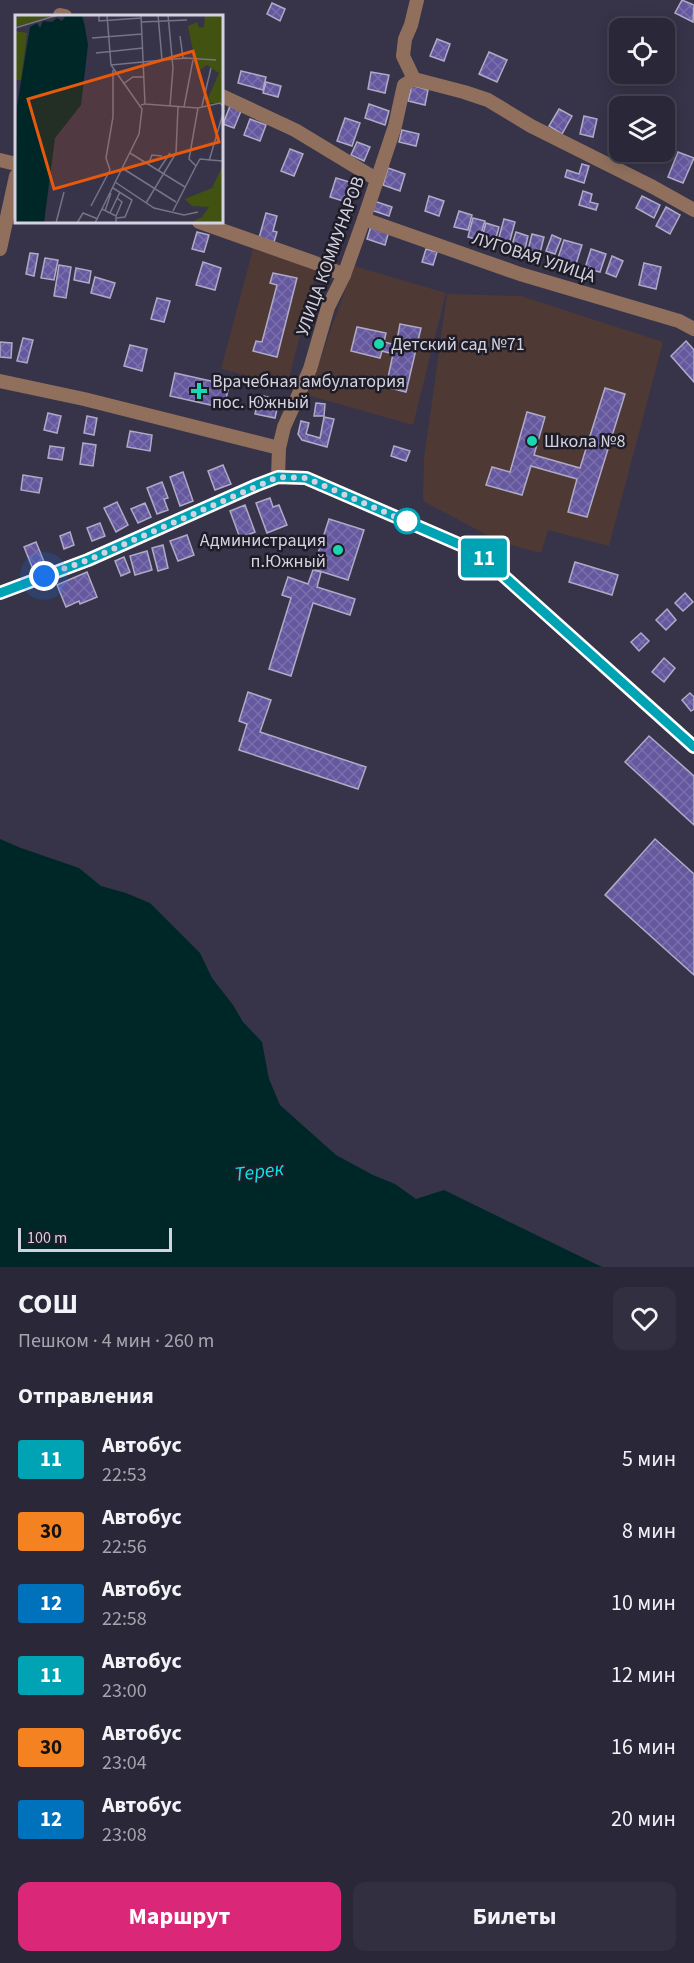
<!DOCTYPE html>
<html lang="ru">
<meta charset="utf-8">
<style>
:root{--surface:#292738;--page:#312f40;--text:#f1f3f6;--muted:#a5a5ae;--line:#454453;--accent:#db2777}
body{margin:0;font-family:"Source Sans 3",sans-serif;background:var(--page);color:var(--text);height:100vh;display:flex;flex-direction:column;font-size:22px;white-space:nowrap}
*{box-sizing:border-box;margin:0}
p{font-size:20px;color:var(--muted)}
.icon{flex:none;width:33px;height:33px;fill:none;stroke:currentColor;stroke-width:2;stroke-linecap:round;stroke-linejoin:round}
.map{position:relative;height:1267px;overflow:hidden}
.side{display:flex;flex-direction:column;background:var(--surface);flex:1}
.side>*{flex:none}
.badge{padding:0 12px;border-radius:4px;font-size:21px;line-height:39px}
.buttons{position:absolute;left:609px;top:18px;display:grid;gap:12px}
.buttons a{display:grid;place-items:center;width:66px;height:66px;border-radius:12px;background:var(--surface);box-shadow:0 3px 15px #0003,0 0 0 2px var(--line);font-size:30px}
.scale{position:absolute;left:18px;bottom:15px;width:154px;box-sizing:border-box;padding-left:6px;border:3px solid #d4d2e0;border-top:0;font-size:16px;line-height:21px;white-space:nowrap;color:#d4d2e0;-webkit-text-stroke:4px #1e1d27;paint-order:stroke}
.you{position:absolute;width:30px;height:30px;margin:-15px;border:4px solid #fff;border-radius:50%;background:#1a73e8;box-shadow:0 0 0 9px #1a73e833}
.map>.badge{position:absolute;translate:-50% -50%;box-shadow:0 0 0 3px #fff}
h2{padding:0 18px;font-size:22px;line-height:54px}
.round{display:grid;place-items:center;flex:none;width:63px;height:63px;border-radius:12px;background:var(--page)}
.headline{display:flex;align-items:center;justify-content:space-between;height:102px;padding:0 18px}
h1{font-size:28px;font-weight:700;line-height:45px}
.action{display:flex;gap:12px;margin-top:auto;padding:12px 18px}
.action a{flex:1;height:69px;border-radius:12px;background:var(--accent);color:#fff;font-size:24px;font-weight:700;line-height:69px;text-align:center}
.action a+a{background:var(--page);color:var(--text)}
ul{padding:0;list-style:none}
li{display:flex;align-items:center;gap:18px;height:72px;padding:0 18px}
li div{flex:1}
li b{display:block;font-size:22px}
li em{font-style:normal}
li .badge{min-width:66px;font-weight:700;text-align:center}
.map>svg:first-child{display:block}
.education{fill:#4e3935}
.water{fill:#002728}
.building{fill:url(#building-cross-hatch);stroke:#afabc6;stroke-width:1.5}
.lines{fill:none;stroke-linecap:round;stroke-linejoin:round}
.minor{stroke:#90705d;stroke-width:14}
.line-casing{stroke:#fff;stroke-width:14}
.line{stroke:#00a3b4;stroke-width:9}
.walk{stroke:#d4d2e0;stroke-width:6;stroke-dasharray:0 10.8}
.poi-dot{fill:#1cd5b1;stroke:#1e1d27;stroke-width:2}
.stop-dot{fill:#fff;stroke:#00a3b4;stroke-width:3}
.labels{text-anchor:middle;stroke-width:5;stroke-linejoin:round;paint-order:stroke}
.street-label{font-size:18px;fill:#d4d2e0;stroke:#1e1d27}
.poi-label{font-size:18px;fill:#d4d2e0;stroke:#1e1d27;text-anchor:start}
.water-label{font-size:20px;font-style:italic;fill:#0be3e8;stroke:#1e1d27}
.inset-road{fill:none;stroke:#767386;stroke-width:1.5}
.view{fill:#e8590c;fill-opacity:0.15;stroke:#e8590c;stroke-width:3}
.inset-edge{fill:none;stroke:#d4d2e0;stroke-width:3}
</style>
<div class="map">
<svg width="694" height="1267" viewBox="0 0 694 1267">
<defs>
<pattern id="building-cross-hatch" width="8" height="8" patternUnits="userSpaceOnUse" patternTransform="scale(1.5)"><rect width="8" height="8" fill="#66589f"/><path d="M0 0l8 8M0 8l8-8" fill="none" stroke="#7b6fac"/></pattern>
</defs>
<rect width="100%" height="100%" fill="#37344a"/>
<g class="education">
<polygon points="253,249 317,269 287,386 221,369"/>
<polygon points="354,266 446,293 413,425 307,395"/>
<polygon points="447,294 521,296 663,342 609,546 548,530 541,553 500,542 423,501 424,459"/>
</g>
<polygon class="water" points="0,839 21,848 79,868 101,886 126,893 150,903 200,953 212,978 233,1005 243,1022 262,1042 269,1079 280,1105 336,1155 373,1175 395,1184 416,1199 444,1190 602,1267 0,1267"/>
<g class="building">
<polygon points="682,0 694,5 693,22 675,13"/>
<polygon points="272,3 285,9 280,21 267,14"/>
<polygon points="437,39 450,44 444,61 430,56"/>
<polygon points="489,52 507,60 497,82 479,74"/>
<polygon points="241,71 266,77 263,90 238,83"/>
<polygon points="371,72 389,75 385,93 368,89"/>
<polygon points="266,82 281,86 278,97 263,93"/>
<polygon points="412,85 428,90 425,105 408,101"/>
<polygon points="369,104 389,111 385,125 365,118"/>
<polygon points="230,106 241,111 234,128 223,124"/>
<polygon points="559,109 572,116 562,134 549,126"/>
<polygon points="584,116 597,119 593,137 580,134"/>
<polygon points="345,118 360,123 352,146 337,141"/>
<polygon points="250,119 266,125 260,141 244,135"/>
<polygon points="402,130 419,134 416,146 399,142"/>
<polygon points="357,142 370,147 364,161 351,155"/>
<polygon points="290,149 303,154 294,176 281,171"/>
<polygon points="678,152 694,158 683,183 668,177"/>
<polygon points="582,164 589,166 584,183 565,177 567,170 579,174"/>
<polygon points="388,168 405,174 400,191 383,185"/>
<polygon points="336,178 356,184 350,203 330,197"/>
<polygon points="583,191 592,194 590,202 598,204 596,210 579,205"/>
<polygon points="429,196 444,201 439,216 425,211"/>
<polygon points="642,196 660,205 654,218 636,208"/>
<polygon points="374,201 392,207 389,216 371,210"/>
<polygon points="666,207 680,215 670,234 656,226"/>
<polygon points="459,211 472,215 468,230 454,227"/>
<polygon points="266,213 277,216 273,231 277,232 274,242 259,238"/>
<polygon points="473,218 485,221 479,240 468,237"/>
<polygon points="504,219 515,222 509,244 498,241"/>
<polygon points="486,223 499,227 495,241 482,237"/>
<polygon points="371,226 389,231 385,245 367,239"/>
<polygon points="197,232 209,235 204,252 192,249"/>
<polygon points="516,232 528,236 525,249 512,245"/>
<polygon points="532,234 544,237 540,253 528,250"/>
<polygon points="552,235 561,239 555,254 546,251"/>
<polygon points="564,240 582,245 576,264 558,258"/>
<polygon points="426,249 437,252 433,265 422,262"/>
<polygon points="591,249 606,254 600,272 585,268"/>
<polygon points="30,253 38,254 34,276 26,274"/>
<polygon points="612,256 623,261 616,277 606,273"/>
<polygon points="45,258 58,260 54,280 41,278"/>
<polygon points="203,262 221,268 215,290 196,285"/>
<polygon points="644,263 661,267 656,289 639,285"/>
<polygon points="59,265 71,267 66,298 54,296"/>
<polygon points="76,268 91,271 89,283 74,280"/>
<polygon points="273,273 297,278 277,357 253,351 256,341 262,342 277,285 270,283"/>
<polygon points="95,277 115,283 110,298 91,293"/>
<polygon points="157,298 170,301 164,322 151,319"/>
<polygon points="400,324 421,328 406,392 386,387 393,354 382,351 380,358 351,351 357,327 386,333 384,342 396,345"/>
<polygon points="23,338 33,340 27,363 17,361"/>
<polygon points="686,341 694,350 694,382 671,356"/>
<polygon points="0,342 12,343 11,358 0,357"/>
<polygon points="130,345 147,349 142,371 124,366"/>
<polygon points="175,373 229,385 224,408 170,396"/>
<polygon points="605,388 625,394 587,517 568,512 577,479 531,466 522,495 486,485 492,467 510,472 527,412 545,417 534,455 580,468"/>
<polygon points="260,395 279,400 275,418 255,414"/>
<polygon points="316,403 325,404 324,416 314,416"/>
<polygon points="48,413 61,416 57,433 44,430"/>
<polygon points="87,416 97,418 94,435 84,433"/>
<polygon points="324,417 334,419 327,447 302,440 298,434 301,421 309,423 306,434 320,438"/>
<polygon points="130,431 152,435 150,451 127,447"/>
<polygon points="83,443 96,445 93,466 80,464"/>
<polygon points="50,446 64,448 62,460 48,458"/>
<polygon points="394,446 410,451 406,461 391,456"/>
<polygon points="223,465 231,484 215,490 208,471"/>
<polygon points="183,472 193,501 180,506 170,477"/>
<polygon points="23,475 42,478 39,493 21,490"/>
<polygon points="162,482 168,498 164,499 168,510 157,514 147,488"/>
<polygon points="270,498 273,507 279,505 287,525 267,533 256,503"/>
<polygon points="117,502 128,525 116,532 104,508"/>
<polygon points="145,503 151,517 138,523 131,509"/>
<polygon points="245,505 255,532 240,538 230,511"/>
<polygon points="329,519 364,530 348,580 313,569"/>
<polygon points="100,523 105,536 92,541 87,528"/>
<polygon points="70,532 74,545 64,549 60,536"/>
<polygon points="187,535 194,555 178,561 170,541"/>
<polygon points="36,542 47,569 35,574 24,547"/>
<polygon points="163,545 168,568 158,571 152,548"/>
<polygon points="147,551 152,570 135,575 130,556"/>
<polygon points="124,557 130,572 121,576 115,561"/>
<polygon points="575,562 618,575 612,595 569,582"/>
<polygon points="313,570 321,572 317,587 355,599 350,615 313,603 291,676 269,669 291,598 282,595 288,577 308,584"/>
<polygon points="87,572 97,597 80,604 79,601 66,607 57,585"/>
<polygon points="685,593 693,602 683,611 675,603"/>
<polygon points="667,609 676,620 666,630 656,620"/>
<polygon points="641,633 649,641 639,651 631,642"/>
<polygon points="664,658 675,668 664,682 652,672"/>
<polygon points="248,692 271,700 260,732 366,767 358,789 239,750 247,724 239,721"/>
<polygon points="690,693 694,697 694,709 691,711 682,700"/>
<polygon points="649,736 694,776 694,825 625,762"/>
<polygon points="655,839 694,874 694,975 605,895"/>
</g>
<g class="lines">
<g class="minor">
<polyline points="60,16 60,15 65,16"/>
<polyline points="414,79 464,92 488,100 531,126 653,187 694,210"/>
<polyline points="414,79 403,56 405,39 411,25 417,0"/>
<polyline points="222,96 295,130 376,179"/>
<polyline points="0,160 16,164"/>
<polyline points="364,219 520,274 679,321 694,329"/>
<polyline points="199,222 321,265 344,275"/>
<polyline points="0,249 16,176"/>
<polyline points="0,381 84,399 279,448 278,477"/>
<polyline points="279,448 284,427 310,369 328,307 344,275 364,219 395,126 404,85 414,79"/>
<polyline points="0,593 88,560 257,485 278,477 306,478 477,552 694,747"/>
</g>
</g>
<g class="lines">
<defs>
<polyline id="line" points="0,593 88,560 257,485 278,477 306,478 477,552 694,747"/>
</defs>
<use href="#line" class="line-casing"/>
<use href="#line" class="line"/>
<polyline class="walk" points="44,576 88,560 278,477 306,478 412,524 407,521"/>
</g>
<g class="poi-dot">
<circle cx="379" cy="344" r="6"/>
<path d="M196 382h6v6h6v6h-6v6h-6v-6h-6v-6h6z"/>
<circle cx="532" cy="441" r="6"/>
<circle cx="338" cy="550" r="6"/>
</g>
<circle class="stop-dot" cx="407" cy="521" r="12"/>
<g class="labels">
<g class="street-label">
<text transform="translate(330 256) rotate(-70)" y="6">УЛИЦА КОММУНАРОВ</text>
<text transform="translate(534 257) rotate(18)" y="6">ЛУГОВАЯ УЛИЦА</text>
</g>
<g class="poi-label">
<text x="391" y="350">Детский сад №71</text>
<text x="212" y="387">Врачебная амбулатория<tspan x="212" dy="21">пос. Южный</tspan></text>
<text x="544" y="447">Школа №8</text>
<text x="326" y="546" text-anchor="end">Администрация<tspan x="326" dy="21">п.Южный</tspan></text>
</g>
<g class="water-label">
<text transform="translate(259 1171) rotate(-7)" y="7">Терек</text>
</g>
</g>
<g transform="translate(15 15)">
<rect width="208" height="208" fill="#37344a"/>
<path d="M6,0H40L0,12V3ZM190,0H208V88H191L204,58L192,50L185,55L177,31L173,11L182,7L184,13L189,12ZM0,16L12,18L6,65H0ZM208,150V208H175L187,202L194,192L177,191L170,184L197,173Z" fill="#415211"/>
<path d="M51,0H67L70,12L73,30L66,90L40,123L29,208H0L2,91L15,12L22,8L25,13L28,6L37,7L42,3L47,6Z" fill="#002728"/>
<path class="inset-road" d="M84,0V6L126,3M126,0L130,89L126,90M143,0L147,45M153,0L158,53L155,91M126,7L172,5M0,13L43,0M165,21L168,43M77,23L127,19M81,38L128,33M96,50L170,43L201,45M108,69L118,62H129M130,89L183,93L205,88L209,92M187,91L196,53M169,92L178,45M115,138L170,172M194,146L209,95M133,150L137,140L147,141M181,151L185,144L207,146M107,153L161,187M143,156L155,138M100,167L139,193L169,200L183,197M98,173L117,185L110,202L102,203M131,188L161,138L163,92M76,191L95,155L91,143L98,102V55M87,194L101,201V208M90,196L96,178M158,196L181,151L174,144L183,93M95,198L105,177M101,201L107,187L102,183M41,208L49,177M62,208L68,198L83,204M80,208L124,119L127,94L96,50L92,0"/>
<path class="view" d="M178,36L204,127L39,174L13,84Z"/>
<rect width="208" height="208" class="inset-edge"/>
</g>
</svg>
<div class="buttons">
<a><svg class="icon" aria-label="locate" viewBox="0 0 24 24"><circle cx="12" cy="12" r="6"/><path d="M12 2v4M12 18v4M2 12h4M18 12h4"/></svg></a>
<a><svg class="icon" aria-label="layers" viewBox="0 0 24 24"><path d="M12 4l9 5-9 5-9-5zM3 14l9 5 9-5"/></svg></a>
</div>
<div class="scale">100 m</div>
<div class="you" style="left:44px;top:576px"></div>
<b class="badge" style="left:484px;top:558px;background:#00a3b4;color:#fff">11</b>
</div>
<section class="side">
<div class="headline"><div><h1>СОШ</h1><p>Пешком · 4 мин · 260 m</p></div><a class="round"><svg class="icon" aria-label="heart" viewBox="0 0 24 24"><path d="M12 20l-8-8c-3-5 5-10 8-4 3-6 11-1 8 4z"/></svg></a></div>
<h2>Отправления</h2>
<ul>
<li><span class="badge" style="background:#00a3b4;color:#fff">11</span><div><b>Автобус</b><p>22:53</p></div><em>5 мин</em></li>
<li><span class="badge" style="background:#f58220;color:#111">30</span><div><b>Автобус</b><p>22:56</p></div><em>8 мин</em></li>
<li><span class="badge" style="background:#0072bc;color:#fff">12</span><div><b>Автобус</b><p>22:58</p></div><em>10 мин</em></li>
<li><span class="badge" style="background:#00a3b4;color:#fff">11</span><div><b>Автобус</b><p>23:00</p></div><em>12 мин</em></li>
<li><span class="badge" style="background:#f58220;color:#111">30</span><div><b>Автобус</b><p>23:04</p></div><em>16 мин</em></li>
<li><span class="badge" style="background:#0072bc;color:#fff">12</span><div><b>Автобус</b><p>23:08</p></div><em>20 мин</em></li>
</ul>
<div class="action"><a>Маршрут</a><a>Билеты</a></div>
</section>
